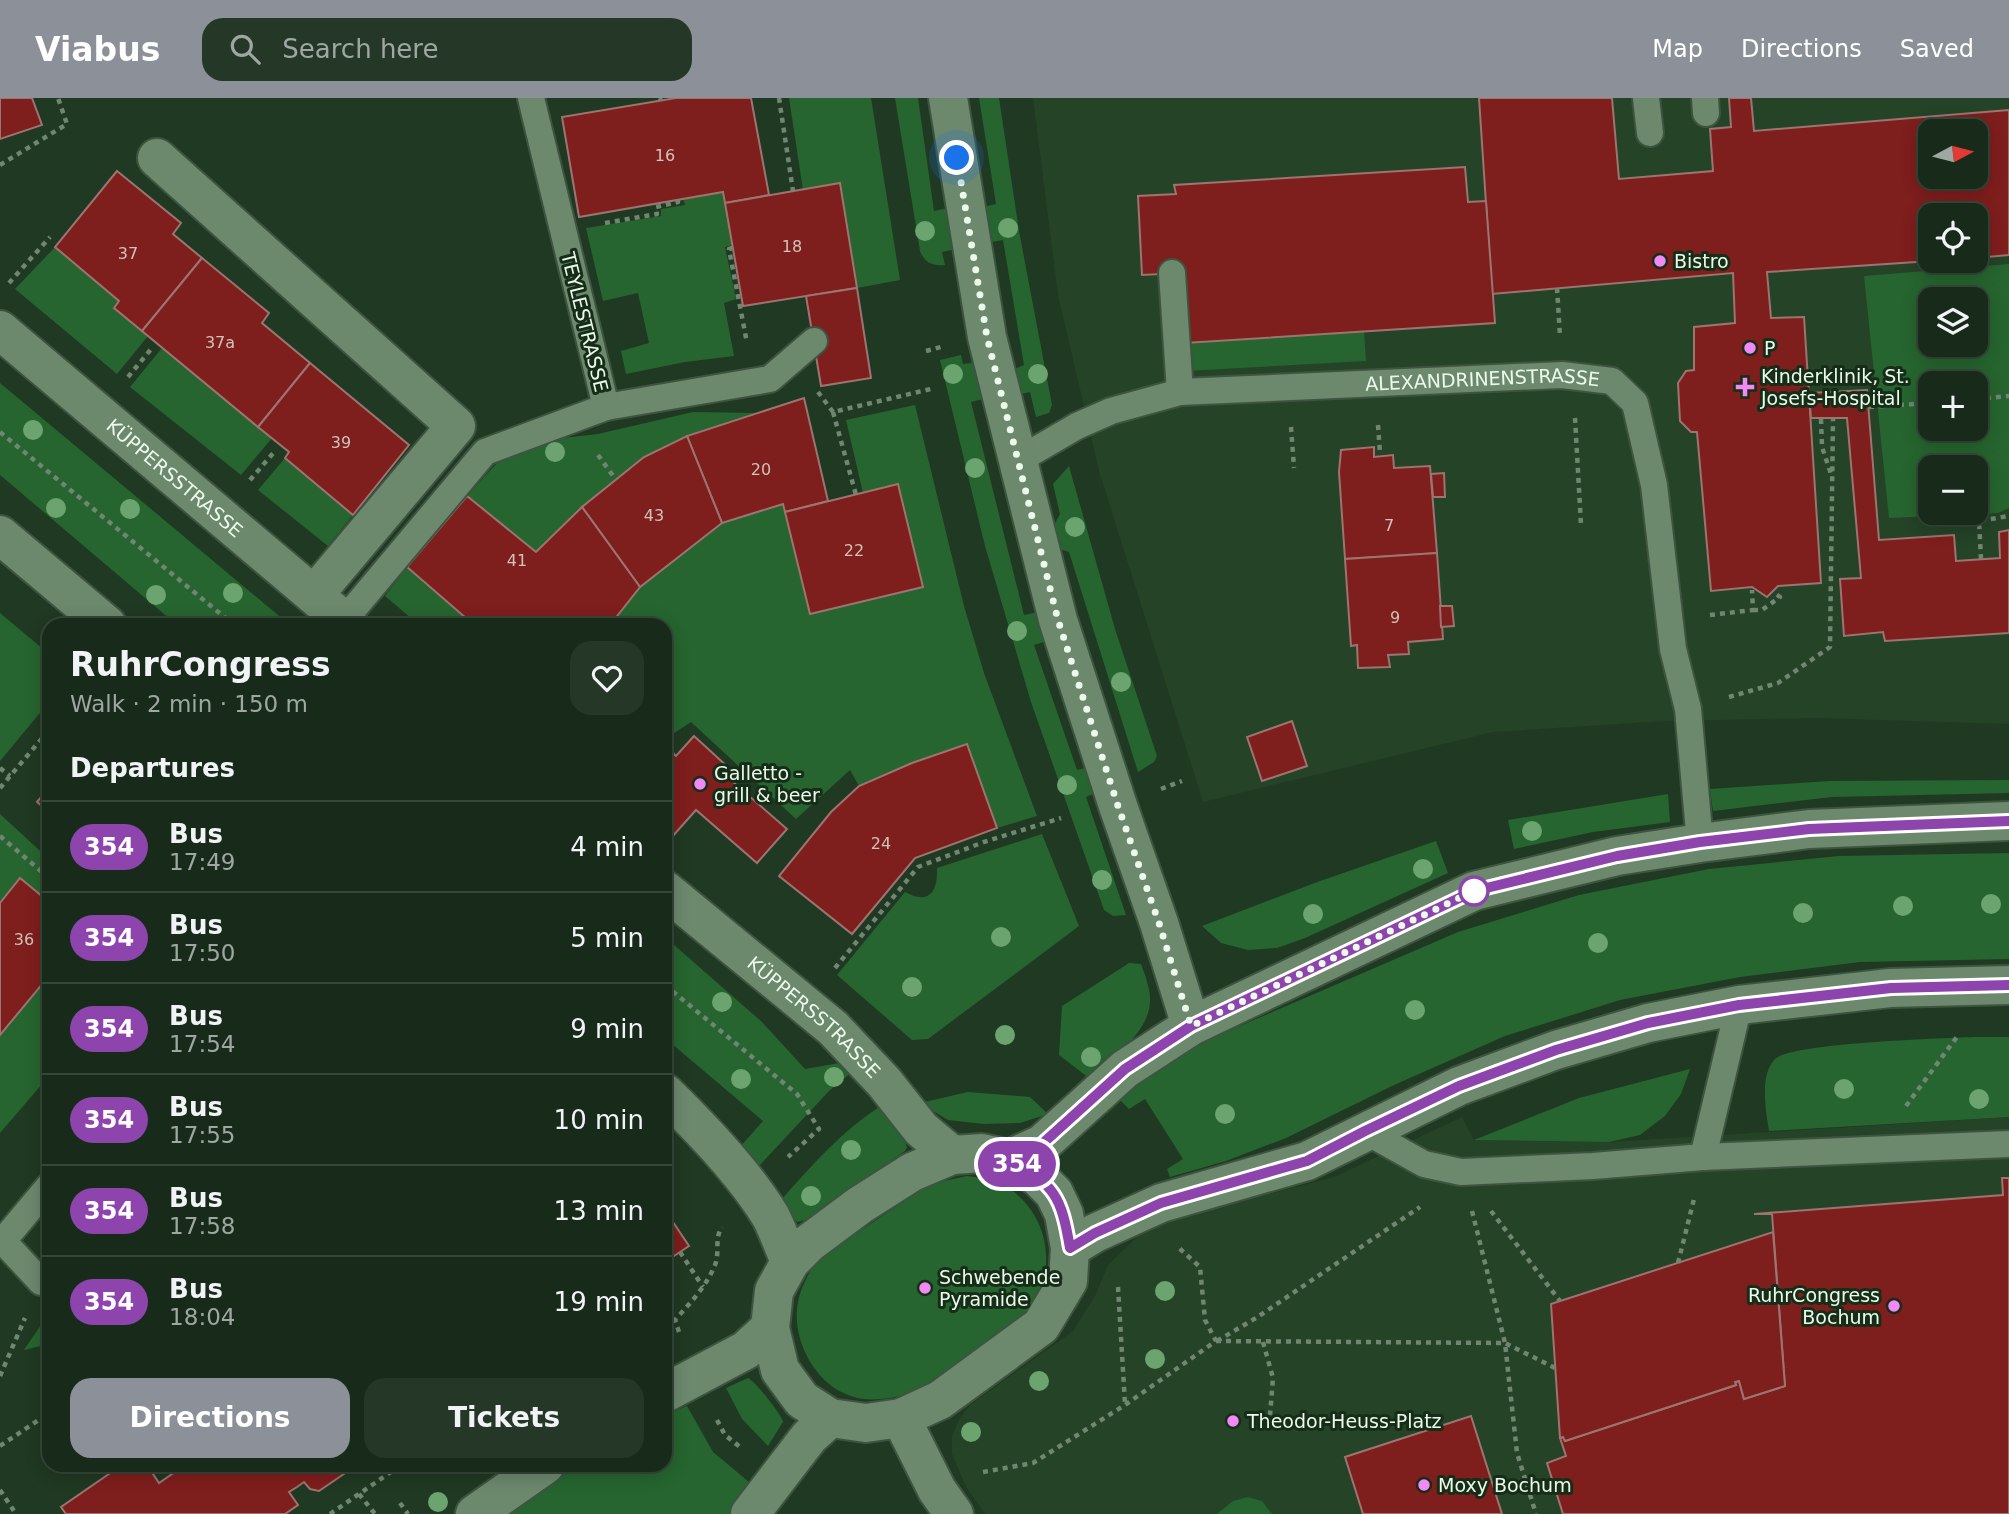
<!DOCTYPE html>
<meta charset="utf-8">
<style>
:root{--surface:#182b1a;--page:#253727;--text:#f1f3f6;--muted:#9fa7a2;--line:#364739;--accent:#8c9099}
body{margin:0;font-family:"DejaVu Sans",sans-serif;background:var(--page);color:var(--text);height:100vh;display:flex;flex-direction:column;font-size:26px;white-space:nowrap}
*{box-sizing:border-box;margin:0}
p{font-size:23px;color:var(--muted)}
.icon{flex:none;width:38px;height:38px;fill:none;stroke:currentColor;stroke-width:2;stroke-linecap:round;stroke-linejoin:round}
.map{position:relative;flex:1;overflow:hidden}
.panel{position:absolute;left:42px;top:520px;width:630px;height:854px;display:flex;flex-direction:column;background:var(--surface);border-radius:21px;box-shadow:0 4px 18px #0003,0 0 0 2px var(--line)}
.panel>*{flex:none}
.badge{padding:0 14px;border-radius:23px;font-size:24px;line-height:46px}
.needle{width:46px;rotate:83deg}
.tools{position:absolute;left:1918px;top:21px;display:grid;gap:14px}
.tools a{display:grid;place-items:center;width:70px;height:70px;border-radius:14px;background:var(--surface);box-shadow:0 4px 18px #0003,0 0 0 2px var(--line);font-size:35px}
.you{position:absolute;width:35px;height:35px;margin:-18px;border:5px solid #fff;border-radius:50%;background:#1a73e8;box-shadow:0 0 0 10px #1a73e833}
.map>.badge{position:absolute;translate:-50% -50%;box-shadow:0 0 0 4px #fff}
h2{padding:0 28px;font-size:26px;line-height:63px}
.round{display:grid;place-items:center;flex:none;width:74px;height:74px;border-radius:21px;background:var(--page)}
.head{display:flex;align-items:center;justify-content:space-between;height:119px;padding:0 28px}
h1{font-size:33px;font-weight:800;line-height:52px}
.button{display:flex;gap:14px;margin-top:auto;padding:14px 28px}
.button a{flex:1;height:80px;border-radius:21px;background:var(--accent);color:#fff;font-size:28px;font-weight:800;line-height:80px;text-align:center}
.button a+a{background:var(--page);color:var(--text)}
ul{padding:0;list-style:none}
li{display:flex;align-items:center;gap:21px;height:91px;padding:0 28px;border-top:2px solid var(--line)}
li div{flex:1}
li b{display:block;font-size:26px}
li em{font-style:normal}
li .badge{min-width:77px;font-weight:700;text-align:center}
header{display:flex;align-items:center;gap:42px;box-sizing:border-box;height:98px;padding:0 35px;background:var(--accent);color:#fff}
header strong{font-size:33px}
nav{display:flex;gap:38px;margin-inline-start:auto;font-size:24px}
.search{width:490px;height:63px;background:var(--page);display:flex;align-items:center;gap:18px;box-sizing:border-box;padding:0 24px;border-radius:21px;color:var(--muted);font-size:26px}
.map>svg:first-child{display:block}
.built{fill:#244327;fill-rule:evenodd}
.green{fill:#26652f;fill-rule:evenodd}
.building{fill:#7e1e1d;stroke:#9c7470;stroke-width:2;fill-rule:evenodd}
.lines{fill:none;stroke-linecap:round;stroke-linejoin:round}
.service-casing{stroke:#3e5440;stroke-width:30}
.minor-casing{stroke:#3e5440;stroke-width:42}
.secondary-casing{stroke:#3e5440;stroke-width:42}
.path{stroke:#718672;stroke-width:4.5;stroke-dasharray:5 5;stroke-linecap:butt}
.service{stroke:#6c886d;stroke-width:26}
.minor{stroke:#6c886d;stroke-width:38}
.secondary{stroke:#6c886d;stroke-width:38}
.tree{fill:#6ca470}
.line-casing{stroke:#fff;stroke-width:16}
.line{stroke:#8e44ad;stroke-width:10}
.walk{stroke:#ebfaeb;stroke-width:7;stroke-dasharray:0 12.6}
.poi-dot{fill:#f18af4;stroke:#162e18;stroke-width:2.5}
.stop-dot{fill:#fff;stroke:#8e44ad;stroke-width:3.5}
.labels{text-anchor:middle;stroke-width:6;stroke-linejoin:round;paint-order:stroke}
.number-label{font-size:16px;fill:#d0c3b8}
.poi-label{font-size:19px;fill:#ebfaeb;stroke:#162e18;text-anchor:start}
.street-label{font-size:19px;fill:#ebfaeb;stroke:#162e18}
</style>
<header>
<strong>Viabus</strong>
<div class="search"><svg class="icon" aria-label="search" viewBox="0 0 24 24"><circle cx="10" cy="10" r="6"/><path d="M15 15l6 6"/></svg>Search here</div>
<nav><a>Map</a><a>Directions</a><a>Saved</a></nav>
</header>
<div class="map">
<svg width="2009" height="1416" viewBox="0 0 2009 1416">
<rect width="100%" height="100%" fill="#203922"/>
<g class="built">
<path d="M1033,0H2009V626L1817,620L1665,623L1493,634L1203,704L1099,373L1058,197ZM1930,33H1976V79H1930ZM1930,117H1976V163H1930ZM1930,201H1976V247H1930ZM1930,285H1976V331H1930ZM1930,369H1976V415H1930Z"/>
<polygon points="1462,1019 1474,1042 1609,1044 2009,1019 2009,1416 985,1416 966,1389 952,1356 952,1338 960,1320 970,1307 1073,1233 1095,1198 1108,1167 1140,1136 1184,1115 1235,1105 1334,1079"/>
</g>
<g class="green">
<polygon points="789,0 871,0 900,182 857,190 803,92"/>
<path d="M895,0H918L934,113L948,110L956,151L942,154L945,167C932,168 925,165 920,153Z"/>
<polygon points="979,0 999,0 1019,133 1052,307 1049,315 1036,319 1030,294 1016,297 1009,273 1024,267 1003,142 985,145 978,110 996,106"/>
<polygon points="723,94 733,147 725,149 736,201 724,205 734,258 685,264 626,276 621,253 649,245 638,195 603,203 586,130 661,118 661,111 685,107 683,101"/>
<polygon points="55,149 119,203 114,210 148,238 117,276 15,191"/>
<path d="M2009,166V410L1998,415L1889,420L1864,178ZM1930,201H1976V247H1930ZM1930,285H1976V331H1930ZM1930,369H1976V415H1930Z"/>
<polygon points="1364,233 1366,263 1186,273 1185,245"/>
<polygon points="162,250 272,340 241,377 130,289"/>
<polygon points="961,257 963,266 979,264 987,300 971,304 1024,517 1038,514 1047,543 1034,547 1077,672 1089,669 1098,694 1086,699 1126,817 1113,818 1104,812 1031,604 985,448 940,262"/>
<polygon points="0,285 290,527 177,527 0,377"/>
<polygon points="915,307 964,508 984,575 1037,718 997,730 966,646 912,665 859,688 850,672 796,721 691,624 665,641 665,527 610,527 640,489 722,425 783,406 810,516 923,489 863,395 846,322"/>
<polygon points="693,314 757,315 687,338 644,359 582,409 536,454 467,398 505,356 554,341 598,336"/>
<polygon points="285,360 353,417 328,448 258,392"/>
<polygon points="1069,368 1115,531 1157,658 1154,664 1138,674 1069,454 1059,451 1054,427 1060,416 1053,386"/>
<polygon points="407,469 474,527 419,527 385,498"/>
<polygon points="0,515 49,556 49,604 0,663"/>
<polygon points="2009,682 2009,695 1832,699 1713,713 1710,691 1829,683"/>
<polygon points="1668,696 1670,724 1593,734 1514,751 1508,722"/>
<polygon points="0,716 49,761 49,978 0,1035"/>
<path d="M1042,736L1079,828L928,941L912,942L837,877L905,794C929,807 938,794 937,770Z"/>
<polygon points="1436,743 1448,775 1305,840 1277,850 1248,852 1221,845 1202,828 1320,783"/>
<polygon points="2009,755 2009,861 1860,864 1740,879 1620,902 1505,938 1394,987 1286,1040 1226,1063 1170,1079 1167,1071 1183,1061 1145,1001 1129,1011 1118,1000 1169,961 1226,934 1458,834 1579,797 1709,771 1839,758"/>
<polygon points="665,839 762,924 805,971 845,964 852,974 829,993 760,1067 756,1068 740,1049 763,1023 665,940"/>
<path d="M1129,865L1141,866C1145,877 1151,892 1150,904C1148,937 1111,960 1089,980L1059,957L1062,908Z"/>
<path d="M1976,939H2009V1019L1769,1033C1766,1013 1759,977 1775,961C1791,945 1946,940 1976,939Z"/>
<polygon points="1690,971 1681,996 1665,1018 1640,1037 1609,1044 1474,1042 1579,1000"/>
<polygon points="968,994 1030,999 1048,1016 1020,1025 984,1026 948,1022 920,1005"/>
<path d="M879,1009L904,1042L907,1049L905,1053L805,1122L797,1124L781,1102C811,1068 841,1034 879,1009Z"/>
<path d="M967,1078C983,1080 1000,1083 1013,1093C1055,1126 1058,1188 1017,1222C988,1242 926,1294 895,1299C880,1302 862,1303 848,1297C813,1284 791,1239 798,1204C801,1188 809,1175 818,1161L930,1086Z"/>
<polygon points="49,1215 49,1246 24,1252"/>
<path d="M748,1280C755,1283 782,1317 783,1324L768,1348L742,1321L726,1290Z"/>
<polygon points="687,1308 713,1354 749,1384 729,1416 507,1416 577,1367 665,1367 665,1317"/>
<polygon points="1248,1399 1262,1403 1272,1416 1217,1416 1233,1403"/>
</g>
<g class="building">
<polygon points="0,0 32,0 42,27 0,41"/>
<polygon points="676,0 751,0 769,97 725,105 723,94 579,119 562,19"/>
<path d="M1479,0H1612L1619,81L1713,73L1710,31L1731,29L1729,0H1751L1754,33L2009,12V157L1976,160V117H1930L1931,163L1767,174L1771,220L1804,219L1821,485L1778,488L1767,499L1752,489L1711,493L1697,334H1691L1680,323L1678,285L1686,273L1694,272V229L1735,225L1733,175L1492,196ZM1930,33H1976V79H1930Z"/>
<polygon points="1465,69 1468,104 1486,103 1495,225 1185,245 1180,175 1142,177 1138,98 1176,96 1174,87"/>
<polygon points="117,73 181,125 173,136 202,160 142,233 114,210 119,203 55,149"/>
<polygon points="840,85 857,190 743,208 725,105"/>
<polygon points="202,160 269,215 262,225 310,265 258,329 142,233"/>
<polygon points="857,190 871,280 821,288 806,198"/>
<polygon points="310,265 409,347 353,417 285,360 289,354 258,329"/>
<polygon points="1867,292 1879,442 1954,437 1956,463 2000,460 1999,434 2009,432 2009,535 1885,543 1883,534 1844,538 1840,481 1861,480 1847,320 1811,320 1809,295"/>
<polygon points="804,300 828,403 785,414 783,406 722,425 687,338"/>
<polygon points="687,338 722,425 640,489 582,409 644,359"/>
<polygon points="1374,349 1374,359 1393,357 1394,370 1430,368 1437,455 1345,461 1339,374 1341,352"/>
<polygon points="1444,375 1445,399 1433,399 1431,376"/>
<polygon points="898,386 923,489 810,516 785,414"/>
<polygon points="467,398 536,454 582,409 640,489 610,527 474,527 407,469"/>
<polygon points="1437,455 1443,541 1408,544 1409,556 1388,557 1390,569 1358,570 1357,547 1351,548 1345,461"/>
<polygon points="1440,508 1452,508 1454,528 1441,529"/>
<polygon points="1292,623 1307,668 1262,683 1247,639"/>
<polygon points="694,638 730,671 725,677 787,731 757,765 696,712 671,740 665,735 665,658 670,652 676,658"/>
<polygon points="967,646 997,730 915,760 852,836 779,778 831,714 859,688 912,665"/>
<polygon points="49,690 49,714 37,704"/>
<polygon points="20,780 49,804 49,878 0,937 0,805"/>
<polygon points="2002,1080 2009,1080 2009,1416 1563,1416 1547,1365 1566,1358 1560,1340 1563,1339 1565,1343 1736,1287 1735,1284 1739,1283 1744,1301 1785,1288 1772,1116 1754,1116 2003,1097"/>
<polygon points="665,1112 689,1148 665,1164"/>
<polygon points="1773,1134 1785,1288 1744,1301 1739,1283 1735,1284 1736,1287 1565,1343 1563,1339 1560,1340 1551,1206"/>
<polygon points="1471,1318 1502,1416 1363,1416 1345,1359"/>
<polygon points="122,1367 147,1367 159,1385 185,1367 357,1367 319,1393 310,1391 304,1384 297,1389 289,1394 298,1407 285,1416 66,1416 61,1409"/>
</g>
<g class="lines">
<defs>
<g id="service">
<polyline points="1646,0 1650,35"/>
<polyline points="1705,0 1706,15"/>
<polyline points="1172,175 1180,294"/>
<polyline points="606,309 770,281 814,243"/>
<path id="s1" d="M1017,363L1077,328L1111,313L1180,294L1562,277L1612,283L1635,305L1654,387L1673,551L1688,611L1700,745"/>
<polyline points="340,527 485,354 606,309 531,0"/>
<polyline points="1365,1033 1424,1066 1461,1074 1593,1068 1703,1059 2009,1046"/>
<polyline points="1703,1059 1739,907"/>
<polyline points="0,1141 3,1143 49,1088"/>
<polyline points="3,1143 41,1184"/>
</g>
<g id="minor">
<polyline points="948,0 987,239 1058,522 1118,708 1159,825 1191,928"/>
<polyline points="157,60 456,328 314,497"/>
<path id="s2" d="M0,232L349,527"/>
<polyline points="0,437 107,527"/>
<path id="s3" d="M665,792L833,930L884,984L921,1031L952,1057"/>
<path d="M665,995C700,1029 746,1077 771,1119C778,1133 784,1150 790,1164"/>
<polyline points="901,1320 937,1392 954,1416"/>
</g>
<g id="secondary">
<polygon points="982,1055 1009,1061 1038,1079 1054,1095 1064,1116 1070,1150 1068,1183 1041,1228 940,1302 901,1320 866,1325 830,1320 802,1302 780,1272 770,1230 774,1193 790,1164 809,1145 860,1107 912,1074 952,1057"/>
<polyline points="1009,1061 1042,1046 1125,971 1191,928 1474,793 1617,758 1700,745 1809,731 2009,723"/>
<polyline points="1070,1150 1095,1135 1161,1105 1307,1063 1459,988 1556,952 1648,925 1739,907 1890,890 2009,887"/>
<polyline points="665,1295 746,1252 770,1230"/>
<polyline points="475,1416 545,1367"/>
<polyline points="750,1416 809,1339 830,1320"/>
</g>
</defs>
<use href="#service" class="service-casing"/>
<use href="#minor" class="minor-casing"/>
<use href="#secondary" class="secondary-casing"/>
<g class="path">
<polyline points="660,0 661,3"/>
<polyline points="779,0 793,93"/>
<polyline points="0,67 67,26 58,0"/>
<polyline points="605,125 657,116 656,109 678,104 678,102"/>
<polyline points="733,150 729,151 747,245"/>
<polyline points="9,185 50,139"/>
<polyline points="1557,190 1560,238"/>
<polyline points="926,253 941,249"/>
<polyline points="128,279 152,250"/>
<polyline points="818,294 833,314 935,290"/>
<polyline points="1976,301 2009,298"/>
<polyline points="1869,309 1930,305"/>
<polyline points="833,314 856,397"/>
<polyline points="1575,320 1581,427"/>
<polyline points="1821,321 1822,349 1831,376"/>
<polyline points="1378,327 1380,355"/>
<polyline points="1291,329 1294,370"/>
<polyline points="0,334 234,527"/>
<polyline points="598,357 616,382"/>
<polyline points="250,382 275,353"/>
<polyline points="1981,461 1979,423 2009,418"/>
<polyline points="1753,512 1762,512 1780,499 1773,494"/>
<polyline points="1710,517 1753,512 1752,492"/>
<polyline points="1729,599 1778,585 1830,549 1833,321"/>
<polyline points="0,670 10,678"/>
<polyline points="0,690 49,632"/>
<polyline points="1161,691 1182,683"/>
<polyline points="0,738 49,780"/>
<polyline points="835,870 918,769 984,744 1061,720"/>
<polyline points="665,887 797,996 819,1031 788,1059"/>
<polyline points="1906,1008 1959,936"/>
<polyline points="1472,1113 1505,1245 1517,1355 1536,1416"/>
<polyline points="1491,1113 1560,1203"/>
<polyline points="680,1154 703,1189"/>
<polyline points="1678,1165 1694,1101"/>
<polyline points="1118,1189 1125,1306"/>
<path d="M679,1234L675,1222C690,1205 706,1189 715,1167C720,1155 714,1140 722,1129"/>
<polyline points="1216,1243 1505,1245 1555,1270"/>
<polyline points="1217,1243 1256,1220 1420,1109"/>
<polyline points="1263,1244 1273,1280 1270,1317"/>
<polyline points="0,1278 25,1220"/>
<polyline points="717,1322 725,1337 740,1349"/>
<polyline points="0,1348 49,1315"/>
<polyline points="983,1374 1033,1365 1125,1307 1216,1243 1205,1222 1200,1169 1179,1150"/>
<polyline points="0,1392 16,1416"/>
<polyline points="359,1396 375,1416"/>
<polyline points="400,1405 408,1416"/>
<polyline points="330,1416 401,1367"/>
</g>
<use href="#service" class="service"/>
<use href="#minor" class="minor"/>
<use href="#secondary" class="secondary"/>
</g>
<g class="tree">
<circle cx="1008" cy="130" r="10"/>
<circle cx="925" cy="133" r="10"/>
<circle cx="953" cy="276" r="10"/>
<circle cx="1038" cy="276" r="10"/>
<circle cx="33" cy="332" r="10"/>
<circle cx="555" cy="354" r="10"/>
<circle cx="975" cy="370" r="10"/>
<circle cx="56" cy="410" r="10"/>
<circle cx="130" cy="411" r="10"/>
<circle cx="1075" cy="429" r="10"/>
<circle cx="233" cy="495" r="10"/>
<circle cx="156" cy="497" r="10"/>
<circle cx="1017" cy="533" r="10"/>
<circle cx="1121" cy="584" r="10"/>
<circle cx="1067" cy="687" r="10"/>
<circle cx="1532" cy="733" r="10"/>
<circle cx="1423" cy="771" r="10"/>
<circle cx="1102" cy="782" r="10"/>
<circle cx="1991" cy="806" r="10"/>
<circle cx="1903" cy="808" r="10"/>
<circle cx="1803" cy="815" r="10"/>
<circle cx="1313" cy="816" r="10"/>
<circle cx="1001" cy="839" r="10"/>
<circle cx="1598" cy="845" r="10"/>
<circle cx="912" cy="889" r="10"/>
<circle cx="722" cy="904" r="10"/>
<circle cx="1415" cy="912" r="10"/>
<circle cx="1005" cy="937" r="10"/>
<circle cx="1091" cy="959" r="10"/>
<circle cx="834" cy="979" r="10"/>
<circle cx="741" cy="981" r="10"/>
<circle cx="1844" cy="991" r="10"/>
<circle cx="1979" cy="1001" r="10"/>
<circle cx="1225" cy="1016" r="10"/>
<circle cx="851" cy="1052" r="10"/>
<circle cx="811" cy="1098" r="10"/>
<circle cx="1165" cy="1193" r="10"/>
<circle cx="1155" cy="1261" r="10"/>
<circle cx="1039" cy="1283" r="10"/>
<circle cx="971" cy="1334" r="10"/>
<circle cx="438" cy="1404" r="10"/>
</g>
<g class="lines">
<defs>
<path id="line" d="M2009,723L1809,731L1700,744L1617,758L1474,793L1191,928L1125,971L1042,1046L1009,1061C1055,1088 1061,1097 1070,1150L1095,1135L1161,1105L1307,1063L1365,1033L1459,988L1556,952L1648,925L1739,907L1891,890L2009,887"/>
</defs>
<use href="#line" class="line-casing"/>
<use href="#line" class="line"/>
<polyline class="walk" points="957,60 987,239 1058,522 1118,708 1159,825 1191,928 1474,793"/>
</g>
<g class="poi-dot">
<circle cx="1660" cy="163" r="7"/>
<circle cx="1750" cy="250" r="7"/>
<path d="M1741.5 278.5h7v7h7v7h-7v7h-7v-7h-7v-7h7z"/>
<circle cx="700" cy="686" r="7"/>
<circle cx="925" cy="1190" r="7"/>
<circle cx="1894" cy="1208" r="7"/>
<circle cx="1233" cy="1323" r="7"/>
<circle cx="1424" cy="1387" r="7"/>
</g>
<circle class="stop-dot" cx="1474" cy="793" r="14"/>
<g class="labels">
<g class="number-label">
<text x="665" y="63">16</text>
<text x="792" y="154">18</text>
<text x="128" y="161">37</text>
<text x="220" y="250">37a</text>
<text x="341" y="350">39</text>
<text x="761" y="377">20</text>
<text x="654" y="423">43</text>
<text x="1389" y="433">7</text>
<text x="854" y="458">22</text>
<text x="517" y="468">41</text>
<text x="1395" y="525">9</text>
<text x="881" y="751">24</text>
<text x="24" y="847">36</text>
</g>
<g class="poi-label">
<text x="1674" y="170">Bistro</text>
<text x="1764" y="257">P</text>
<text x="1761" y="285">Kinderklinik, St.<tspan x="1761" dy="22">Josefs-Hospital</tspan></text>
<text x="714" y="682">Galletto -<tspan x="714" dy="22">grill &amp; beer</tspan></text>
<text x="939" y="1186">Schwebende<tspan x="939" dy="22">Pyramide</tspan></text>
<text x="1880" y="1204" text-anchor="end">RuhrCongress<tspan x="1880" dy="22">Bochum</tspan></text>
<text x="1247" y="1330">Theodor-Heuss-Platz</text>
<text x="1438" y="1394">Moxy Bochum</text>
</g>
<g class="street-label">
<text transform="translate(585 224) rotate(76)" y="7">TEYLESTRASSE</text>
<text dy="7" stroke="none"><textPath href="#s1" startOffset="481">ALEXANDRINENSTRASSE</textPath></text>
<text dy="7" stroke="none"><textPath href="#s2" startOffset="229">KÜPPERSSTRASSE</textPath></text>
<text dy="7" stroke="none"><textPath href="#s3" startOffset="196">KÜPPERSSTRASSE</textPath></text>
</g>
</g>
</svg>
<div class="tools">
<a><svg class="needle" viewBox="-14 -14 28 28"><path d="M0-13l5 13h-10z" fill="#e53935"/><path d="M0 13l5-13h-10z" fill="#9fa7a2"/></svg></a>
<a><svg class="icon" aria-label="locate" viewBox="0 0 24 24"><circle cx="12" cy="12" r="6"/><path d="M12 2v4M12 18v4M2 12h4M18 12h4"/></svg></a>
<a><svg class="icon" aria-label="layers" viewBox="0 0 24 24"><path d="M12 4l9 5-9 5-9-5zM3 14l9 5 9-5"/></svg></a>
<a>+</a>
<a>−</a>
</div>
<div class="you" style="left:957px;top:60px"></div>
<b class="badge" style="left:1017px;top:1066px;background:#8e44ad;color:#fff">354</b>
<section class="panel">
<div class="head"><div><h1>RuhrCongress</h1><p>Walk · 2 min · 150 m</p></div><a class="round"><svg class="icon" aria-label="heart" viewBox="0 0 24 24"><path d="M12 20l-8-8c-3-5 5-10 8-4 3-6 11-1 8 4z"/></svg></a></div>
<h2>Departures</h2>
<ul>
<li><span class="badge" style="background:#8e44ad;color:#fff">354</span><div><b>Bus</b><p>17:49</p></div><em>4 min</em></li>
<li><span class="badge" style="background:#8e44ad;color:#fff">354</span><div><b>Bus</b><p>17:50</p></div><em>5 min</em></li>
<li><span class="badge" style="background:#8e44ad;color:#fff">354</span><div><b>Bus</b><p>17:54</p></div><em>9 min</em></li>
<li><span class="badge" style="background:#8e44ad;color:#fff">354</span><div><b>Bus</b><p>17:55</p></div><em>10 min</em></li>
<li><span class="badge" style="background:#8e44ad;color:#fff">354</span><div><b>Bus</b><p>17:58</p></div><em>13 min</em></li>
<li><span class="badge" style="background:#8e44ad;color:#fff">354</span><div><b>Bus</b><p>18:04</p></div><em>19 min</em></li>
</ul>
<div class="button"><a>Directions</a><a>Tickets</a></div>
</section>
</div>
